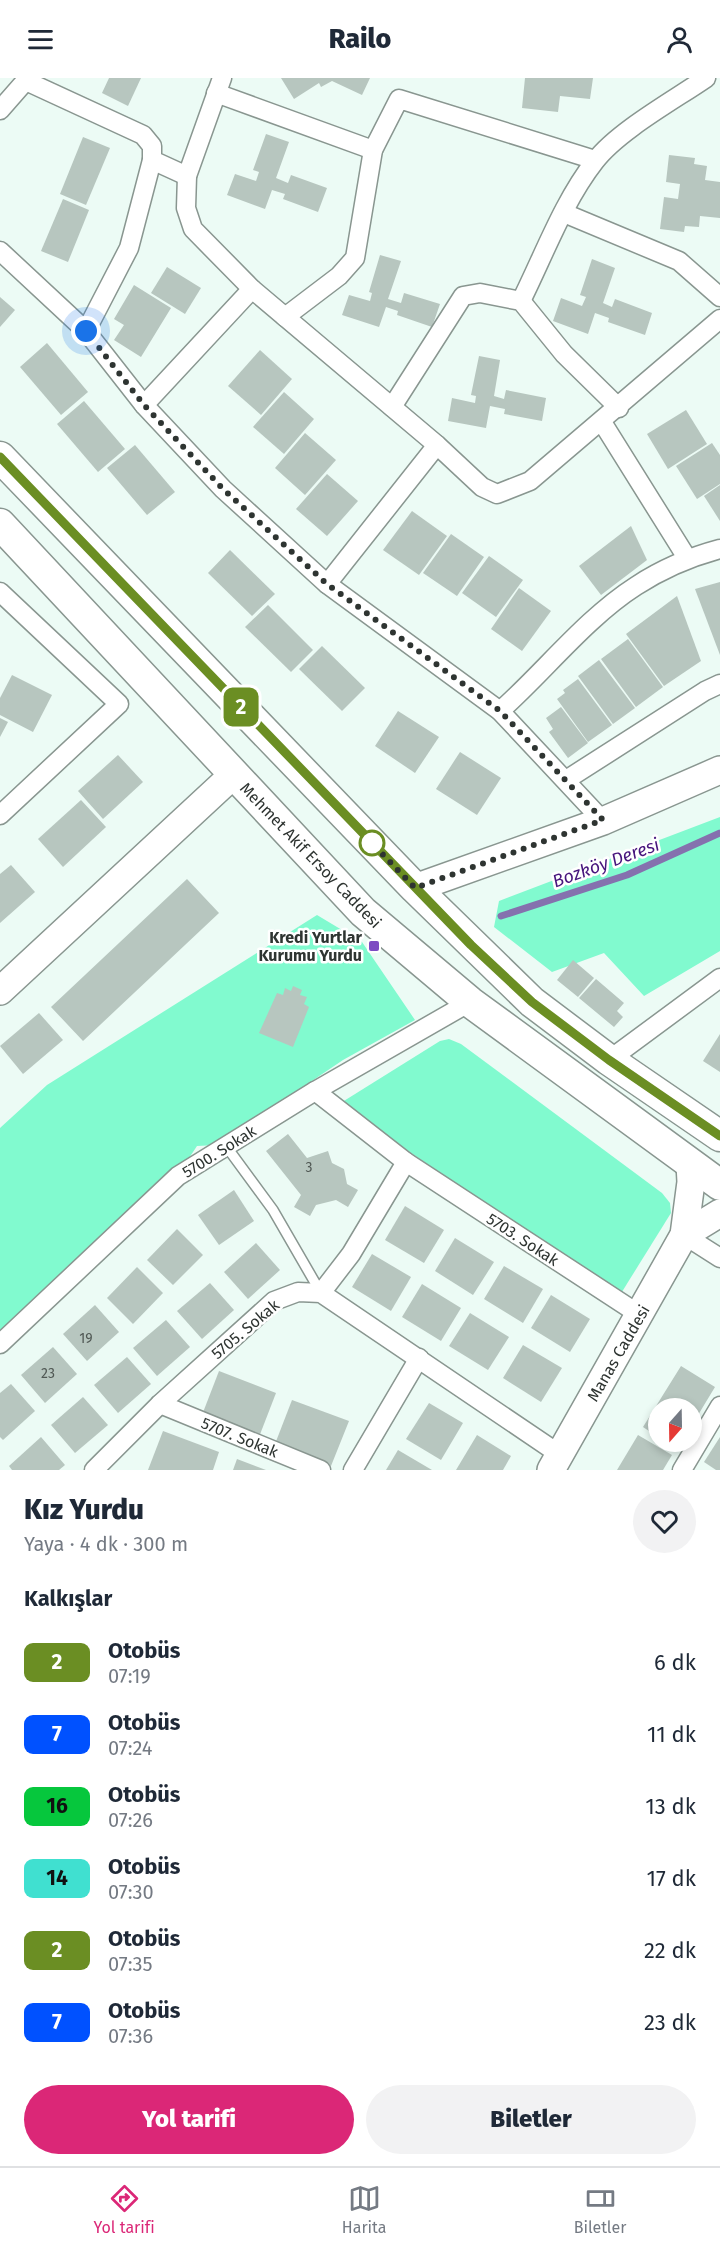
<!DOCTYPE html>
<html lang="tr">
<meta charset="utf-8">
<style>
:root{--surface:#fff;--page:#f2f2f3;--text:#1f2937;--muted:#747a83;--line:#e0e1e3;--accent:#db2777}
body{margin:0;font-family:"Fira Sans",sans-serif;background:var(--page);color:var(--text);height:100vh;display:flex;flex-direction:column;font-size:22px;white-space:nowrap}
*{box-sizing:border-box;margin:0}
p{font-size:20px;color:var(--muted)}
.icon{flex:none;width:33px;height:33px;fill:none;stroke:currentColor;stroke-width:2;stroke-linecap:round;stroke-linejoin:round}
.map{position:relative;height:1392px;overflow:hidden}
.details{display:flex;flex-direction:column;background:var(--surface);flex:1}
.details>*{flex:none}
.badge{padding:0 12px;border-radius:9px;font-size:21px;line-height:39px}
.needle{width:39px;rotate:200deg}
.controls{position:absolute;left:648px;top:1320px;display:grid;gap:12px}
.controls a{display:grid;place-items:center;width:54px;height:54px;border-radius:50%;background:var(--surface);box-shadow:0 3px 9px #0003;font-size:30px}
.you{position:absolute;width:30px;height:30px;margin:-15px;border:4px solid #fff;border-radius:50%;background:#1a73e8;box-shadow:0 0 0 9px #1a73e833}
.map>.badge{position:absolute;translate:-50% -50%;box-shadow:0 0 0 3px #fff}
h2{padding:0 24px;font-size:22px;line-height:54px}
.round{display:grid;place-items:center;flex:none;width:63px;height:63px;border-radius:32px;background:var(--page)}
.overview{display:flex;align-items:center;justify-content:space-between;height:102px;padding:0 24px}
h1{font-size:28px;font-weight:800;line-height:45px}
.button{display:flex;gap:12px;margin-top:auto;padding:12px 24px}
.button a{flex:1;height:69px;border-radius:36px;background:var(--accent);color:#fff;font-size:24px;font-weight:800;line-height:69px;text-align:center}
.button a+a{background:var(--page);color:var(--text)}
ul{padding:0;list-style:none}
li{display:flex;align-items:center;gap:18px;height:72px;padding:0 24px}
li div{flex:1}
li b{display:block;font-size:22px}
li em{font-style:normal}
li .badge{min-width:66px;font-weight:700;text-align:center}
header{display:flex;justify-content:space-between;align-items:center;height:78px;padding:0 24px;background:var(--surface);font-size:27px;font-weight:800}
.tabs{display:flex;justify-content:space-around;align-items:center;height:84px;border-top:2px solid var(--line);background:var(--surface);font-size:16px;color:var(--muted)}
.tabs a{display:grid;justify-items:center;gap:3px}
.tabs .current{color:var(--accent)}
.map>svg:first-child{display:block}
.green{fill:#81facf}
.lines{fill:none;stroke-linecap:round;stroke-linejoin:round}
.stream{stroke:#8571ae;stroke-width:7}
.building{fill:#b7c6bf}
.lane-casing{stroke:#899690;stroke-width:12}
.street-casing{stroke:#899690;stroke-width:21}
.secondary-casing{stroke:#899690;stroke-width:30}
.primary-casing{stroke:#899690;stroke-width:33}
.lane{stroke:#fff;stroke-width:9}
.street{stroke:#fff;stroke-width:18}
.secondary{stroke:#fff;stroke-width:27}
.primary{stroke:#fff;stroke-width:30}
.line-casing{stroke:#fff;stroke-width:14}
.line{stroke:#6b8e23;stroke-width:9}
.walk{stroke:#2e3431;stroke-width:6;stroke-dasharray:0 10.8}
.stop-dot{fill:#fff;stroke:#6b8e23;stroke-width:3}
.poi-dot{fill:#7d4ac2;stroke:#fff;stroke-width:2}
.labels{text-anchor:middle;stroke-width:5;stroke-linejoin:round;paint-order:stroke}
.number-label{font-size:14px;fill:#505854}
.street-label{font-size:16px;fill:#2e3431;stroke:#fff}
.poi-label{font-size:16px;font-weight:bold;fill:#2e3431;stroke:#fff;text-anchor:end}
.water-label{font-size:18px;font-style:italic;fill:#47157d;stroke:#fff}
</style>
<header><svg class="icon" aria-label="menu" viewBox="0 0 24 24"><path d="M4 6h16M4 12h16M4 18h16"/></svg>Railo<svg class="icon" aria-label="person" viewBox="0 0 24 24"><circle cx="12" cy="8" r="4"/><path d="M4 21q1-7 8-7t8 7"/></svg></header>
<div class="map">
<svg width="720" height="1392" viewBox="0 0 720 1392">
<rect width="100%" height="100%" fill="#ecfbf5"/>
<g class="green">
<polygon points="720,739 720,873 644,918 604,875 552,894 494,849 499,823"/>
<polygon points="317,837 362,864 415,942 343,982 217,1067 197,1068 187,1083 0,1263 0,1050 47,1007"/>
<polygon points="449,961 461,966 662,1115 670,1125 671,1135 620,1217 339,1026 440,963"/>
</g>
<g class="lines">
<polyline class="stream" points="501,838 627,797 720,755"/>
</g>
<g class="building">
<polygon points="109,0 141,0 128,28 102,15"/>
<polygon points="281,0 370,0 362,17 332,3 321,9 319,5 294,21"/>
<polygon points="525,0 593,0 590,21 560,18 558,34 522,30"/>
<polygon points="266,56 289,64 276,100 288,105 291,97 327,110 318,134 283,121 285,116 272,112 265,131 227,117 235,96 256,103 259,94 253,92"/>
<polygon points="83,59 110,70 86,127 60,116"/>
<polygon points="669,77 695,80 694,86 707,88 705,102 720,104 720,140 700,138 699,149 685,148 684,154 660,151 664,119 678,121 680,106 666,104"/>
<polygon points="63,121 89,132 68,184 41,173"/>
<polygon points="380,177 401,183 388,221 401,225 404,215 440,226 432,249 397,237 398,233 386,229 379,249 342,237 349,217 370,223 372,215 369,214"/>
<polygon points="592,181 615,190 603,225 612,229 615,221 652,235 645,257 608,244 609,240 595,235 588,256 553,243 561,220 582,228 586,219 580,217"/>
<polygon points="167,189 201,210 185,236 151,215"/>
<polygon points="134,207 171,230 141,279 114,262 124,247 114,241"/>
<polygon points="0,219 15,232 0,249"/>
<polygon points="47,265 88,314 61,337 20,289"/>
<polygon points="260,272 292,301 261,337 228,308"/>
<polygon points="479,278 500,282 494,318 504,321 506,312 546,320 542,343 504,336 505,331 490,328 486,350 448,343 452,320 475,325 476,318 471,317"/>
<polygon points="284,314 314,341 284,376 253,349"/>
<polygon points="84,323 125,371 98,394 57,346"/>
<polygon points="686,332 707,366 668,391 647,356"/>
<polygon points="305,355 336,382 305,417 275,390"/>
<polygon points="712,365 720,377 720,406 697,421 676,388"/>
<polygon points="135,367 175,414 147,437 107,390"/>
<polygon points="327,396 358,423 327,458 296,431"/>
<polygon points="720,407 720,443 704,418"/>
<polygon points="412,433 447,458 419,497 383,472"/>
<polygon points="631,448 647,482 601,517 579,488"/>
<polygon points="451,456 484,479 457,518 423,495"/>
<polygon points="230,472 275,516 252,538 208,495"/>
<polygon points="489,478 523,502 496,539 462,515"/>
<polygon points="720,504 720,577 695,511"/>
<polygon points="519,510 551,533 522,573 491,551"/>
<polygon points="677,518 701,583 664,608 626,556"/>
<polygon points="268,527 313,572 291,594 245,549"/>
<polygon points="628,561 663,609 636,629 601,581"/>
<polygon points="322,568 365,610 342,633 299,591"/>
<polygon points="599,582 635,630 613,646 578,598"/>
<polygon points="12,597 52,617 33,654 0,637 0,620"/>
<polygon points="578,601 612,647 588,664 557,621 565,615 563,612"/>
<polygon points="561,629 588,665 568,680 549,654 553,651 546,640"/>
<polygon points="398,633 439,659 415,695 375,668"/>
<polygon points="0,640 8,644 0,659"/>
<polygon points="460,674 501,700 477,737 436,711"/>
<polygon points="118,677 143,704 103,741 78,713"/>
<polygon points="81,722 106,749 63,789 38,761"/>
<polygon points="11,787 35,814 0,845 0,796"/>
<polygon points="187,801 219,835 83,963 51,929"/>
<polygon points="573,882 594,900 578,919 557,902"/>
<polygon points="596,901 624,925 617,933 623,939 614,949 579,920"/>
<polygon points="293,908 302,912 300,917 307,919 304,926 309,929 293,969 259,955 277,915 283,917 285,910 291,913"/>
<polygon points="39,935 63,962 23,996 0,968"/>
<polygon points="720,956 720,994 703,983"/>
<polygon points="288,1056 307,1080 328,1073 332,1085 344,1091 347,1106 358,1112 348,1129 336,1122 316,1127 310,1138 294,1129 301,1117 266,1073"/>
<polygon points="234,1112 254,1143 219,1167 198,1137"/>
<polygon points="405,1128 444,1152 424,1185 385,1162"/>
<polygon points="177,1151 203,1177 173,1207 147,1182"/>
<polygon points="455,1160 494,1184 473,1217 435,1193"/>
<polygon points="256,1165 280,1192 248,1221 224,1194"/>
<polygon points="372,1176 411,1199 391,1233 352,1209"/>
<polygon points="504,1188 543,1211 523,1245 484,1221"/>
<polygon points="137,1189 163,1215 133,1246 107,1220"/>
<polygon points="210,1205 234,1232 202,1261 177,1233"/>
<polygon points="422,1206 461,1230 441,1263 402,1239"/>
<polygon points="551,1217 590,1241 570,1274 531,1250"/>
<polygon points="95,1227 119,1254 87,1283 63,1256"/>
<polygon points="470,1235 509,1259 488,1292 449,1268"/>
<polygon points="166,1242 190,1269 157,1298 133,1270"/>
<polygon points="523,1267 562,1290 541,1324 503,1300"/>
<polygon points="53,1269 77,1296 45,1325 21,1297"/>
<polygon points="127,1279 151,1306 118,1335 94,1307"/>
<polygon points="681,1288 715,1309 692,1347 692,1330 658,1330 658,1359 643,1349"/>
<polygon points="219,1293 276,1315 259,1359 202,1337"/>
<polygon points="11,1306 35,1333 3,1362 0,1359 0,1315"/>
<polygon points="83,1319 108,1347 75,1375 51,1347"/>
<polygon points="292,1322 349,1343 331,1388 275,1366"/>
<polygon points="429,1325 463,1345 441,1382 406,1361"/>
<polygon points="163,1353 219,1374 213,1392 148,1392"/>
<polygon points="477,1357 511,1378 503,1392 456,1392"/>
<polygon points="638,1357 672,1377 663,1392 617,1392"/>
<polygon points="41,1359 65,1387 59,1392 12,1392 9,1388"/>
<polygon points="720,1359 720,1392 716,1392 704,1384"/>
<polygon points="667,1364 681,1364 677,1370"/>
<polygon points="398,1372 432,1392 386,1392"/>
<polygon points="237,1381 266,1392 233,1392"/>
</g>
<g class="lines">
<defs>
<polyline id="lane" points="226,1068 273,1132 321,1215"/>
<g id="street">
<polyline points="222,0 187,98 186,130 193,151 252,211 437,367 482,409 497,416 530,403 720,241"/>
<polyline points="26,3 143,57 152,68 152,82 187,98"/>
<polyline points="216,15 373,72"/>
<polyline points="0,32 28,0"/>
<polyline points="564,135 679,183 720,219"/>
<polyline points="0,173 86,253 144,327 223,411 327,506 500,633 603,743"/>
<path d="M521,223C544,177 563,124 595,83C618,53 674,22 706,0"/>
<polyline points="285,239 339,198 355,180 373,72 399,21 595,82"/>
<polyline points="86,253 129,170 152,82"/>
<polyline points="144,327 252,211"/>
<polyline points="392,329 463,218 480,215 521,223 564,276 619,330"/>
<polyline points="602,344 687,480"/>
<polyline points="327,506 437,367"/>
<polyline points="0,514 119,626 0,737"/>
<path d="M500,633C544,594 586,540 636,508C662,491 690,479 720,471"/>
<polyline points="566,702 705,613 720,606"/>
<polyline points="609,982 720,900"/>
<polyline points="315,1013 406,1084 640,1237"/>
<polyline points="684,1157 720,1180"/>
<polyline points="321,1215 351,1176 406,1084"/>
<polyline points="0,1266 178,1098 315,1013 470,924"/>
<polyline points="160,1326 321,1392"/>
<polyline points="94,1392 160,1326 274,1223 298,1214 321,1215 559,1376"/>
<polyline points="353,1392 419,1280"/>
<polyline points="682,1392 720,1328"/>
</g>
<g id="secondary">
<polyline points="415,810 603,743 720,692"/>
<polyline points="0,913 233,697"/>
<polyline points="684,1157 720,1135"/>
<polyline points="551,1392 684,1157 691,1104 690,1086"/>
</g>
<g id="primary">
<polyline points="0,379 415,810 532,924 609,982 720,1058"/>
<polyline points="0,446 363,834 470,924 720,1107"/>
</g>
</defs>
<use href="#lane" class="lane-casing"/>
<use href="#street" class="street-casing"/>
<use href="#secondary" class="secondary-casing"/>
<use href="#primary" class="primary-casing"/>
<use href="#lane" class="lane"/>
<use href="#street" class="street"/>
<use href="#secondary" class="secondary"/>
<use href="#primary" class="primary"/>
</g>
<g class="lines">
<defs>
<polyline id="line" points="0,379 471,867 532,924 609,982 720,1058"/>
</defs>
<use href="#line" class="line-casing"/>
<use href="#line" class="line"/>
<polyline class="walk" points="86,253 144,327 223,411 327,506 500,633 603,742 415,810 370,763 372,765"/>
</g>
<circle class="stop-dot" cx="372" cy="765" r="12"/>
<rect class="poi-dot" x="368" y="862" width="12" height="12" rx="3"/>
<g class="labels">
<g class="number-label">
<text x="309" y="1094">3</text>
<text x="86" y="1265">19</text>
<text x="48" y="1300">23</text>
</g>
<g class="street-label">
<text transform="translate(311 777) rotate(46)" y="6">Mehmet Akif Ersoy Caddesi</text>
<text transform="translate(219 1073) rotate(-32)" y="6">5700. Sokak</text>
<text transform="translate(523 1161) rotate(33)" y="6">5703. Sokak</text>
<text transform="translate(245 1251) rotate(-40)" y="6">5705. Sokak</text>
<text transform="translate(618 1275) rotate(-60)" y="6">Manas Caddesi</text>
<text transform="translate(240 1359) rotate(22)" y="6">5707. Sokak</text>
</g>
<g class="poi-label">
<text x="362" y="865">Kredi Yurtlar<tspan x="362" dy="18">Kurumu Yurdu</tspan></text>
</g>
<g class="water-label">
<text transform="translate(606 785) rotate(-20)" y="6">Bozköy Deresi</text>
</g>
</g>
</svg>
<div class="controls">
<a><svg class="needle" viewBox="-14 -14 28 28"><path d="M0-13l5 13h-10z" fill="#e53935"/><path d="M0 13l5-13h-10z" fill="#747a83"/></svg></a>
</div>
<div class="you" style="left:86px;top:253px"></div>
<b class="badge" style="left:241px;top:629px;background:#6b8e23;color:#fff">2</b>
</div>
<section class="details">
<div class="overview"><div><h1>Kız Yurdu</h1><p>Yaya · 4 dk · 300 m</p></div><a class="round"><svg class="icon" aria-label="heart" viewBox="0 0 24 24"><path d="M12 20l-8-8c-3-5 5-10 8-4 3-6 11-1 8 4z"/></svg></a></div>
<h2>Kalkışlar</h2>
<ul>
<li><span class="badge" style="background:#6b8e23;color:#fff">2</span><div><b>Otobüs</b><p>07:19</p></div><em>6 dk</em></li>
<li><span class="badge" style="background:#0051ff;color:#fff">7</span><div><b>Otobüs</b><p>07:24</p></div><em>11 dk</em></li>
<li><span class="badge" style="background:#06c73d;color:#111">16</span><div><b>Otobüs</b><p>07:26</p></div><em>13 dk</em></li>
<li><span class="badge" style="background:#40e0d0;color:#111">14</span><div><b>Otobüs</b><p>07:30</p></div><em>17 dk</em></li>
<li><span class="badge" style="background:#6b8e23;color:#fff">2</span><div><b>Otobüs</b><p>07:35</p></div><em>22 dk</em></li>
<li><span class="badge" style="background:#0051ff;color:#fff">7</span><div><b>Otobüs</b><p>07:36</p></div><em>23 dk</em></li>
</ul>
<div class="button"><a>Yol tarifi</a><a>Biletler</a></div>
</section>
<nav class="tabs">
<a class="current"><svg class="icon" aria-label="directions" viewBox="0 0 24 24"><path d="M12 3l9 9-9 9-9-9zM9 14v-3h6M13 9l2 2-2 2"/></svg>Yol tarifi</a>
<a><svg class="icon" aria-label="map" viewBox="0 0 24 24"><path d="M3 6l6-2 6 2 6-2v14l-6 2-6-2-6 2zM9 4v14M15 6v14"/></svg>Harita</a>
<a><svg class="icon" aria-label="tickets" viewBox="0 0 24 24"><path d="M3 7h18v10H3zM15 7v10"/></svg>Biletler</a>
</nav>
